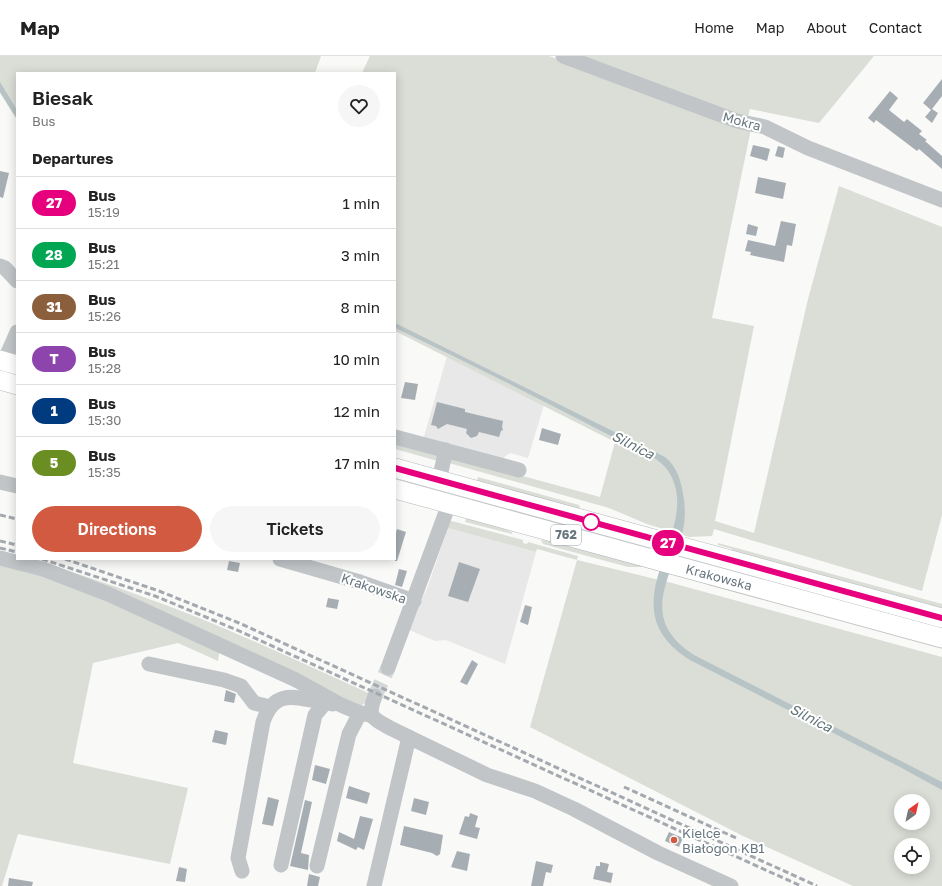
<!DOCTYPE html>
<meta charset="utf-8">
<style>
:root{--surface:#fff;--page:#f6f6f6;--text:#222;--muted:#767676;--line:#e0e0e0;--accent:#d15a40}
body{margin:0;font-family:"Golos Text",sans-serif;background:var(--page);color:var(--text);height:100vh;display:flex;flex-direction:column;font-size:15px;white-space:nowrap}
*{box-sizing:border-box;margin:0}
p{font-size:13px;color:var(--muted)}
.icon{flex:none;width:22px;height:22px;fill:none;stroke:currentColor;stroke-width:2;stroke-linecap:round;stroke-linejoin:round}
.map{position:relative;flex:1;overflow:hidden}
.side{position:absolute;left:16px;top:16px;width:380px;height:488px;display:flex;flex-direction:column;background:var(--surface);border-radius:0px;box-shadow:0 2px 10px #0003}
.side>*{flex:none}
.badge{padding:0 8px;border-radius:13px;font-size:14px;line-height:26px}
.needle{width:26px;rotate:33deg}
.buttons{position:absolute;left:894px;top:738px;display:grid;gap:8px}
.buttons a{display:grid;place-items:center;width:36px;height:36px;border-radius:50%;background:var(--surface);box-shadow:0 2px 10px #0003;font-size:20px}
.map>.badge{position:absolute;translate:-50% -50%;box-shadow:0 0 0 2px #fff}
h2{padding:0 16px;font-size:15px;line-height:36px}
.round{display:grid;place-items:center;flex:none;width:42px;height:42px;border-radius:21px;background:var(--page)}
.summary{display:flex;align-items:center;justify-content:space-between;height:68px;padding:0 16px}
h1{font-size:19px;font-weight:600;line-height:30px}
.button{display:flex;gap:8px;margin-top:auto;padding:8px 16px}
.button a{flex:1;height:46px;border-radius:24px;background:var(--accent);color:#fff;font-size:16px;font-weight:600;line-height:46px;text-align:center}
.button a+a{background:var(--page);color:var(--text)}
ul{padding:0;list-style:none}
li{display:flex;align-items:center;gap:12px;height:52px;padding:0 16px;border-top:1px solid var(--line)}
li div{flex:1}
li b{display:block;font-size:15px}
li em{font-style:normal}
li .badge{min-width:44px;font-weight:700;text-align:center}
header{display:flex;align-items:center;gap:24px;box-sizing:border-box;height:56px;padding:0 20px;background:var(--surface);border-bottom:1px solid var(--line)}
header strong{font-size:19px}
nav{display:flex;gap:22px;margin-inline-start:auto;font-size:14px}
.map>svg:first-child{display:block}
.built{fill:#e7e8e7}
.green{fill:#daded7;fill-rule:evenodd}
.water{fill:#b8c3c6}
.building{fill:#a7aeb3}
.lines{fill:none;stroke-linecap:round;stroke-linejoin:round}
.minor-tunnel{stroke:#d4d8d9;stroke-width:15;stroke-dasharray:15 8;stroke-linecap:butt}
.major-casing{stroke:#b5b9bc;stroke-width:20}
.minor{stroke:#c1c5c8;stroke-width:15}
.major{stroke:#fff;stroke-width:19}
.rail{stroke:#a3a9ae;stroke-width:3;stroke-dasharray:6 3;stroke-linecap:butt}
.line-casing{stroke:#fff;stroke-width:9}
.line{stroke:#e6007e;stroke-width:6}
.stop-dot{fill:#fff;stroke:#e6007e;stroke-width:2}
.poi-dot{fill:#d15a40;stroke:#fff;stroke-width:1.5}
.labels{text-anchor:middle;stroke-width:4;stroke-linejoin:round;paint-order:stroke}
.shield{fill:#fff;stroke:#959fa5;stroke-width:1}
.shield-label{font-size:12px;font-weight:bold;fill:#67767f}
.street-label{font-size:13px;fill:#67767f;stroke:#fff}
.poi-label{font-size:13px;fill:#67767f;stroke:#fff;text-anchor:start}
.water-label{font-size:14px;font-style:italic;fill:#627478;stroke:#fff}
</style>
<header>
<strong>Map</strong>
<nav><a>Home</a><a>Map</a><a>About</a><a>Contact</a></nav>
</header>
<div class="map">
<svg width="942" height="830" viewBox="0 0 942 830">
<rect width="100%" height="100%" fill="#f9f9f7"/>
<g class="built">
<polygon points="447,300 544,349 528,402 510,397 499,405 423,384"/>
<polygon points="448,472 536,496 505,608 446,584 435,585 407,573 428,530"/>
</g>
<g class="green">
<polygon points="0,0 321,0 315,17 17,17 17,64 0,37"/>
<polygon points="370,0 549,0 751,73 712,262 754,270 715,465 754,477 808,243 839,130 942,171 942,459 922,535 714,473 712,480 689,481 647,468 609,452 449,407 452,403 457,402 600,441 615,386 395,275 395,17 362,17"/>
<polygon points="580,0 874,0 819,67 750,53 747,65"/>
<polygon points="395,384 437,399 438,405 395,393"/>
<polygon points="478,421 579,449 580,452 563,451 476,427"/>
<polygon points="473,440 658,491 656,497 471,447"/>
<polygon points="467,459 512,476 512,478 465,466"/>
<path d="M448,464L523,484V487L527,488L528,486L578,500L577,504L672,527L942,601V830H853L743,780L530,671L577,504L537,493L536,496L448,472L447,471ZM901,745H923V767H901ZM901,789H923V811H901Z"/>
<polygon points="541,484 560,486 651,511 628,511 543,488"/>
<polygon points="718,487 942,548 942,555 734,499 732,493 718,489"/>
<polygon points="0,504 39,514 220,591 218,605 178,587 93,607 73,707 188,732 170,808 18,778 2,830 0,830"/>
<path d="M43,507C75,517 107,527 138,539C219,567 297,605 375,640L358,652Z"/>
<polygon points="713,526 942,588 942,593 708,529"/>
</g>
<g class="water">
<polygon points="0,26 17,54 17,63 0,36"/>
<path d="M395,267L665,401C675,409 679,419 682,432C685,446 686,460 683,474C672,523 637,562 694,599L942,726V734L898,710L690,604C600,548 711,472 666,412C655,398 625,387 609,379C538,342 467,306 395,272Z"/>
</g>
<g class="building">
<polygon points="942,23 942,40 932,53 938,57 932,67 925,61 931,54 923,47"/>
<polygon points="890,35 898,42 889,54 904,66 907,63 922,75 919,78 927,84 925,85 942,100 942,113 919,93 917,95 876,64 874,67 868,62"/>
<polygon points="753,89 770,93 767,105 750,100"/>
<polygon points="778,90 785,92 783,102 775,100"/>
<polygon points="0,115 9,117 3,142 0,141"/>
<polygon points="758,121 786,127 783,143 755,137"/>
<polygon points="781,165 796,168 792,190 787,189 784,206 750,199 751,196 745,195 748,184 775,190"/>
<polygon points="748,168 758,171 756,180 746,178"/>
<polygon points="405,326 418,328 415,344 401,342"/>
<polygon points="437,346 465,353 465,356 503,365 502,371 503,374 501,375 499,381 479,376 477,380 471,382 466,377 467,373 447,368 438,373 436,370 431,369"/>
<polygon points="542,372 561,378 558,389 539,384"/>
<polygon points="397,473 406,476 397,505 395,505 395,480"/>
<polygon points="229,505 240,507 238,516 227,514"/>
<polygon points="459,506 480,513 468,546 448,540"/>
<polygon points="399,513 407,515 402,531 395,529"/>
<polygon points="328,542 339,544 337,553 326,551"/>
<polygon points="525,549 532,551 528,569 520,566"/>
<polygon points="472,604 478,608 467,629 460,626"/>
<polygon points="226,634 236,638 234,647 224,645"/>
<polygon points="215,674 228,677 226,689 212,686"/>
<polygon points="315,709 330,713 326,728 312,724"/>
<polygon points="349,730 370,737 367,748 346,742"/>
<polygon points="268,741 279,744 273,770 262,768"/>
<polygon points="414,742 429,746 426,759 411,755"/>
<polygon points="305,744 312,746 301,797 309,799 308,814 290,810"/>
<polygon points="470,757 478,760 475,771 480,772 477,783 459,778 465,760 469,761"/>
<polygon points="360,760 373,763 364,794 358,791 356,794 337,785 339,776 354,783"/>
<polygon points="404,770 443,779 440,798 437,800 432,797 400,789"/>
<polygon points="669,776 683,782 679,791 665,785"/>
<polygon points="457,795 470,798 467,815 451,811"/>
<polygon points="536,805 553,809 551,817 546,816 543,830 531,830"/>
<polygon points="600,806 609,808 607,816 613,817 611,827 593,823 596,810 600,810"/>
<polygon points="179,811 187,813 185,826 176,825"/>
<polygon points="309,818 320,821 318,830 307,830"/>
<polygon points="9,822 33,826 32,830 8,830"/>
</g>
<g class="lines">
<polyline class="minor-tunnel" points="375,640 388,612"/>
<defs>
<g id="major">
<polyline points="0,304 17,309"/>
<polyline points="0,324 17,329"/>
<polyline points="395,412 942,562"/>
<polyline points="395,433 942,582"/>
</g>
</defs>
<use href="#major" class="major-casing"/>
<g class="minor">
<polyline points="563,0 737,65 765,71 808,92 942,144"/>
<polyline points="0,210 5,212 17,225"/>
<polyline points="0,315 17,276"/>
<polyline points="395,381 519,414"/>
<polyline points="439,424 446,394"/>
<polyline points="0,426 17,430"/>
<polyline points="0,502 43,513 108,538 296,624 341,649 360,657 371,659"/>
<polyline points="280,503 360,526 414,545"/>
<polyline points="149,608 224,624 241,630 254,647 270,651"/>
<polyline points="388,612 449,448"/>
<path d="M375,640C367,661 372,662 390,672L487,719L535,735L574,753L658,797L731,830"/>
<polyline points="281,809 315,659 325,647"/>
<polyline points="317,810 349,678 360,657"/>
<path d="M242,815L238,802L263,666C276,627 303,645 333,648"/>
<polyline points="374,830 409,681"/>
</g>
<use href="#major" class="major"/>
<g class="rail">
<polyline points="0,459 17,463"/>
<polyline points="0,485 17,489"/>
<polyline points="0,492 17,496"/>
<polyline points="42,503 155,540 237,574 801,830"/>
<polyline points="65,503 159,535 239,567 817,830"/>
<polyline points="624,731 736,782"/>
</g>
</g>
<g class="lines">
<defs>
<polyline id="line" points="395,412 942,562"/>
</defs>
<use href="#line" class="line-casing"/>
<use href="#line" class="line"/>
</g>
<circle class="stop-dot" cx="591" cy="466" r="8"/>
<circle class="poi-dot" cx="674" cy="784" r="4"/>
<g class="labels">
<rect class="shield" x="551" y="469" width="30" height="20" rx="3"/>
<g class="shield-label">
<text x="566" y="483">762</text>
</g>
<g class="street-label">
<text transform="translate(742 65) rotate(15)" y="5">Mokra</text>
<text transform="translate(719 521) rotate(15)" y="5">Krakowska</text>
<text transform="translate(374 532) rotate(19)" y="5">Krakowska</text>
</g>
<g class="poi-label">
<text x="682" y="782">Kielce<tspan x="682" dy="15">Białogon KB1</tspan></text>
</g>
<g class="water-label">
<text transform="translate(633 389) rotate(27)" y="5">Silnica</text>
<text transform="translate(811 662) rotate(27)" y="5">Silnica</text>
</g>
</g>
</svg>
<div class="buttons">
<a><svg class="needle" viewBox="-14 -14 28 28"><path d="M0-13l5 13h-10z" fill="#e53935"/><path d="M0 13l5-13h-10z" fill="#767676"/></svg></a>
<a><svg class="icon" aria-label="locate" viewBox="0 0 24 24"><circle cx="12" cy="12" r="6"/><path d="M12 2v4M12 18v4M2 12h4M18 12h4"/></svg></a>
</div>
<b class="badge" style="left:668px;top:487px;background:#e6007e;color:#fff">27</b>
<section class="side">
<div class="summary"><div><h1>Biesak</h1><p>Bus</p></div><a class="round"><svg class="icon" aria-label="heart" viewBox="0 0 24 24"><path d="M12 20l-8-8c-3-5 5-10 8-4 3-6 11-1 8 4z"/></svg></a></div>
<h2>Departures</h2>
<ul>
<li><span class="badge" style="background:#e6007e;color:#fff">27</span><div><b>Bus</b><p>15:19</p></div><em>1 min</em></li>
<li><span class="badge" style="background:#00a651;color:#fff">28</span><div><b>Bus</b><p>15:21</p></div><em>3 min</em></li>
<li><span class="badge" style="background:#8b5e3c;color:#fff">31</span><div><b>Bus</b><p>15:26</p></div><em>8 min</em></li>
<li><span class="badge" style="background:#8e44ad;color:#fff">T</span><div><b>Bus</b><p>15:28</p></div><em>10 min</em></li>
<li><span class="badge" style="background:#003b80;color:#fff">1</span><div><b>Bus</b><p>15:30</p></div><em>12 min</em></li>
<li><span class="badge" style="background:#6b8e23;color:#fff">5</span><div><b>Bus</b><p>15:35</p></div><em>17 min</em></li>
</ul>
<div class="button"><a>Directions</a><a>Tickets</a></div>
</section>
</div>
